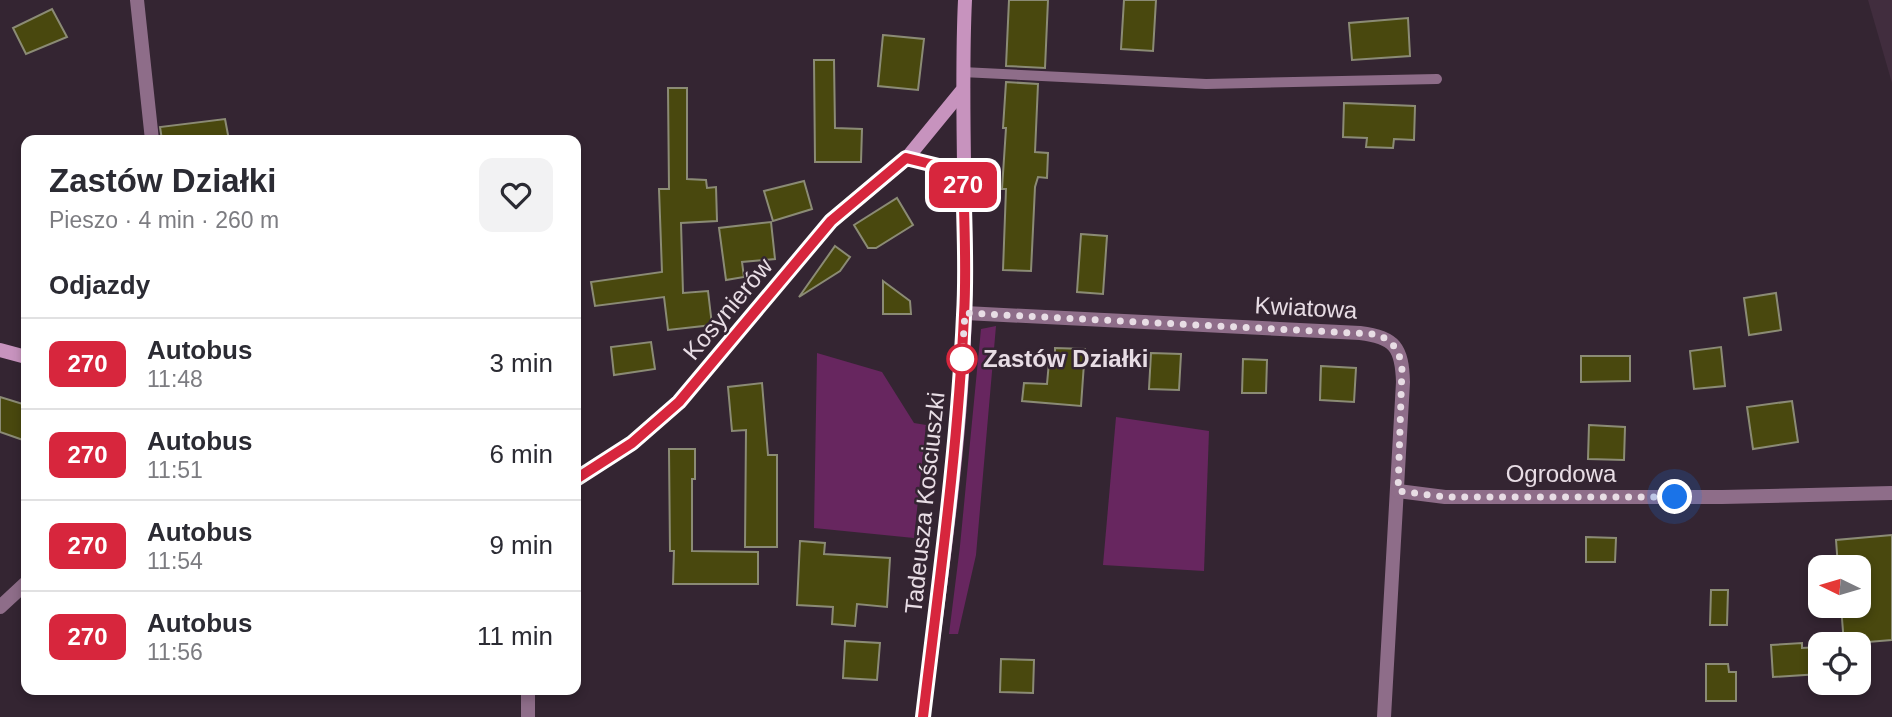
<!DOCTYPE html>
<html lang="pl">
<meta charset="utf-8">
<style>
:root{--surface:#fff;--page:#f2f2f3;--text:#2b2b33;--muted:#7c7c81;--line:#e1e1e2}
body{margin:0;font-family:Helvetica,sans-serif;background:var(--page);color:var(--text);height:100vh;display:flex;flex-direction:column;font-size:26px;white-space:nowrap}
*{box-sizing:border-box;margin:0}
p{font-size:23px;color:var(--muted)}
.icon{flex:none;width:38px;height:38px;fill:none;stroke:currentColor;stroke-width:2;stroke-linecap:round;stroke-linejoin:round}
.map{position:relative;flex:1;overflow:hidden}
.sheet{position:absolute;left:21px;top:135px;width:560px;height:560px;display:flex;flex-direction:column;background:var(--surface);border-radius:14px;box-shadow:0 4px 10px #0003}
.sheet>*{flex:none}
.badge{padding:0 14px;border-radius:10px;font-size:24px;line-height:46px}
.needle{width:46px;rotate:275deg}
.buttons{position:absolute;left:1808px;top:555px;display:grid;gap:14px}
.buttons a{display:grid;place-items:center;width:63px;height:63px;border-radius:14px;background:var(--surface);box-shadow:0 4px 10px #0003;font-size:35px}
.you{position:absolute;width:35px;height:35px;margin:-18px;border:5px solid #fff;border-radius:50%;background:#1a73e8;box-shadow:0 0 0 10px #1a73e833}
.map>.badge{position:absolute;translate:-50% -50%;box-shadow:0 0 0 4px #fff}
h2{padding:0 28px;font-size:26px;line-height:63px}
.round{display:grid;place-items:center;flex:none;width:74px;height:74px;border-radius:14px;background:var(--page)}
.overview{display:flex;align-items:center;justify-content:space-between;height:119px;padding:0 28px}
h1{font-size:33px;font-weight:700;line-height:52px}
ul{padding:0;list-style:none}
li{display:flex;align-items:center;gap:21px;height:91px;padding:0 28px;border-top:2px solid var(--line)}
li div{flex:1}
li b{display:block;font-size:26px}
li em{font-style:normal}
li .badge{min-width:77px;font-weight:700;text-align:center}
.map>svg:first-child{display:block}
.built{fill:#412d3e}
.green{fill:#67265f}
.building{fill:#49480e;stroke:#8b8b75;stroke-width:2}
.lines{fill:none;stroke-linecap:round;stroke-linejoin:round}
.lane{stroke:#8e6d89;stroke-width:10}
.street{stroke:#8e6d89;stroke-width:14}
.secondary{stroke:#c793be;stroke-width:14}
.line-casing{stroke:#fff;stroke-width:16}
.line{stroke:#d7263d;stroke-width:10}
.walk{stroke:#e8dde5;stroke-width:7;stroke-dasharray:0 12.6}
.stop-dot{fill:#fff;stroke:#d7263d;stroke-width:3.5}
.labels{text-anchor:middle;stroke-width:5;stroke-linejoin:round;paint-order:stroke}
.street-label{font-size:24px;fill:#e8dde5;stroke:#342532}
.stop-label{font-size:24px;font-weight:bold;fill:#e8dde5;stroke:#342532;text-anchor:start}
</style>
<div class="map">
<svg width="1892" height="717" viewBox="0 0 1892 717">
<rect width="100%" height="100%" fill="#342532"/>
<polygon class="built" points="1868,0 1892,0 1892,83"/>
<g class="green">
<polygon points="996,326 976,555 958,634 949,634 960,546 981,329"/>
<polygon points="817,353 882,372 914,423 926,425 914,538 814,528"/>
<polygon points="1116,417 1209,431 1204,571 1103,565"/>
</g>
<g class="building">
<polygon points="1009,0 1048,0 1045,68 1006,66"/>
<polygon points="1124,0 1156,0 1153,51 1121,49"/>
<polygon points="52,9 67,37 26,54 13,28"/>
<polygon points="1408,18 1410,56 1352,60 1349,23"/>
<polygon points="883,35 924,39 918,90 878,86"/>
<polygon points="814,60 834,60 835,128 862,129 861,162 815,162"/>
<polygon points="1006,82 1038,84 1035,152 1048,153 1047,178 1038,177 1035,187 1031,271 1003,270 1006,189 1002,189 1006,128 1003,128"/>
<polygon points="668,88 687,88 687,179 706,180 707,188 716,187 717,221 681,223 683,293 708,291 712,325 668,330 664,297 595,306 591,282 662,272 659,189 669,189"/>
<polygon points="1344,103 1415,106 1414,140 1394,139 1393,148 1366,147 1367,138 1343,137"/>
<polygon points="225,119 229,140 162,140 160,127"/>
<polygon points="804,181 812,209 773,221 764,191"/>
<polygon points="897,198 913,225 876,248 868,248 854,225"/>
<polygon points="771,222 775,259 742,262 744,277 726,280 719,228"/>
<polygon points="1081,234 1107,236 1103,294 1077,292"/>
<polygon points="835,246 850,257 840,271 799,297"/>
<polygon points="883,281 910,301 911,314 883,314"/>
<polygon points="1776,293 1781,330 1749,335 1744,298"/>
<polygon points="651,342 655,369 614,375 611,347"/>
<polygon points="1721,347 1725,386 1694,389 1690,351"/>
<polygon points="1055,348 1085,349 1081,406 1022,401 1024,383 1047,384 1049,362 1055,362"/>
<polygon points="1151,353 1181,354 1179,390 1149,389"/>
<polygon points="1581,356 1630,356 1630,381 1581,382"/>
<polygon points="1243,359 1267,360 1266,393 1242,393"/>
<polygon points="1321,366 1356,368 1354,402 1320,400"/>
<polygon points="762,383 768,455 777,455 777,547 745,547 746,430 732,431 728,387"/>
<polygon points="0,397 26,405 26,441 0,432"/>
<polygon points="1792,401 1798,442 1753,449 1747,407"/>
<polygon points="1589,425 1625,427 1624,460 1588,459"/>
<polygon points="669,449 695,449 695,479 692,479 692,551 758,552 758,584 673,584 674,551 670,551"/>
<polygon points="1892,535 1892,640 1844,644 1841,606 1858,606 1858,567 1838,567 1836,540"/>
<polygon points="1586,537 1616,538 1615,562 1586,562"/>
<polygon points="800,541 825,543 824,554 890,558 887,607 857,604 855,626 832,624 833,607 797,605"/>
<polygon points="1711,590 1728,590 1727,625 1710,625"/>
<polygon points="845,641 880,643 877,680 843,678"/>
<polygon points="1802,643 1802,648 1819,647 1820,674 1773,677 1771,645"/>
<polygon points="1001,659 1034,660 1033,693 1000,692"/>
<polygon points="1706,664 1728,664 1729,672 1736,672 1736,701 1706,701"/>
</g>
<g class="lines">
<polyline class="lane" points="962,72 1206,84 1437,79"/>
<g class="street">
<polyline points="137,0 152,140"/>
<path d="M965,313L1360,333C1395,337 1402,348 1403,382L1384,717"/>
<polyline points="1398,491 1445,497 1722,497 1892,493"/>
<polyline points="0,607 26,583"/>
<polyline points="528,717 528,690"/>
</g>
<g class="secondary">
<polyline points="907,158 963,172"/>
<polyline points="0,350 26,357"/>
<polyline points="576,479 632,443 679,402 831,221 907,158 961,92"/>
<path d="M923,717C940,583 961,447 965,312C967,208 960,104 965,0"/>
</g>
</g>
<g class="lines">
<defs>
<path id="line" d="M576,479L632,443L679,402L831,221L906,158L963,172C964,219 967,268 964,315C958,450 939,583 923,717"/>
</defs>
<use href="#line" class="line-casing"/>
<use href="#line" class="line"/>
<path class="walk" d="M962,359L965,313L1373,334C1391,338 1399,349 1402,367L1398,491L1445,497H1675"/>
</g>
<circle class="stop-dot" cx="962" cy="359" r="14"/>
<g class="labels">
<g class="street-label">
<text transform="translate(1306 308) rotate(3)" y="8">Kwiatowa</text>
<text transform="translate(728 309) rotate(-50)" y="8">Kosynierów</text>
<text x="1561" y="482">Ogrodowa</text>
<text transform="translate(925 503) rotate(-84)" y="8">Tadeusza Kościuszki</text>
</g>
<g class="stop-label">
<text x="983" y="367">Zastów Działki</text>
</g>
</g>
</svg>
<div class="buttons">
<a><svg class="needle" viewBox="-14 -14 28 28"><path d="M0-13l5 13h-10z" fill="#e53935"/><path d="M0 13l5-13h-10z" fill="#7c7c81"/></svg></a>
<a><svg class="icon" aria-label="locate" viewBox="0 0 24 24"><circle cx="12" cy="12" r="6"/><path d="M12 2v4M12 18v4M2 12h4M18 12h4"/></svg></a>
</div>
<div class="you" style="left:1675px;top:497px"></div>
<b class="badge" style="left:963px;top:185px;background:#d7263d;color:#fff">270</b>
<section class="sheet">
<div class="overview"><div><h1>Zastów Działki</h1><p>Pieszo · 4 min · 260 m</p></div><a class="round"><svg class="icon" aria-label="heart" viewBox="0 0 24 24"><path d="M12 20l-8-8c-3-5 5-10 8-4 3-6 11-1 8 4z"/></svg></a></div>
<h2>Odjazdy</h2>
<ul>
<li><span class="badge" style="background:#d7263d;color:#fff">270</span><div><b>Autobus</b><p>11:48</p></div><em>3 min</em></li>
<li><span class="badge" style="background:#d7263d;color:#fff">270</span><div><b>Autobus</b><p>11:51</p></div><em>6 min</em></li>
<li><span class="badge" style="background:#d7263d;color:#fff">270</span><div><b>Autobus</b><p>11:54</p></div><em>9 min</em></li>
<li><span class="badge" style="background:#d7263d;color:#fff">270</span><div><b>Autobus</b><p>11:56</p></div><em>11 min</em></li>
</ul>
</section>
</div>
